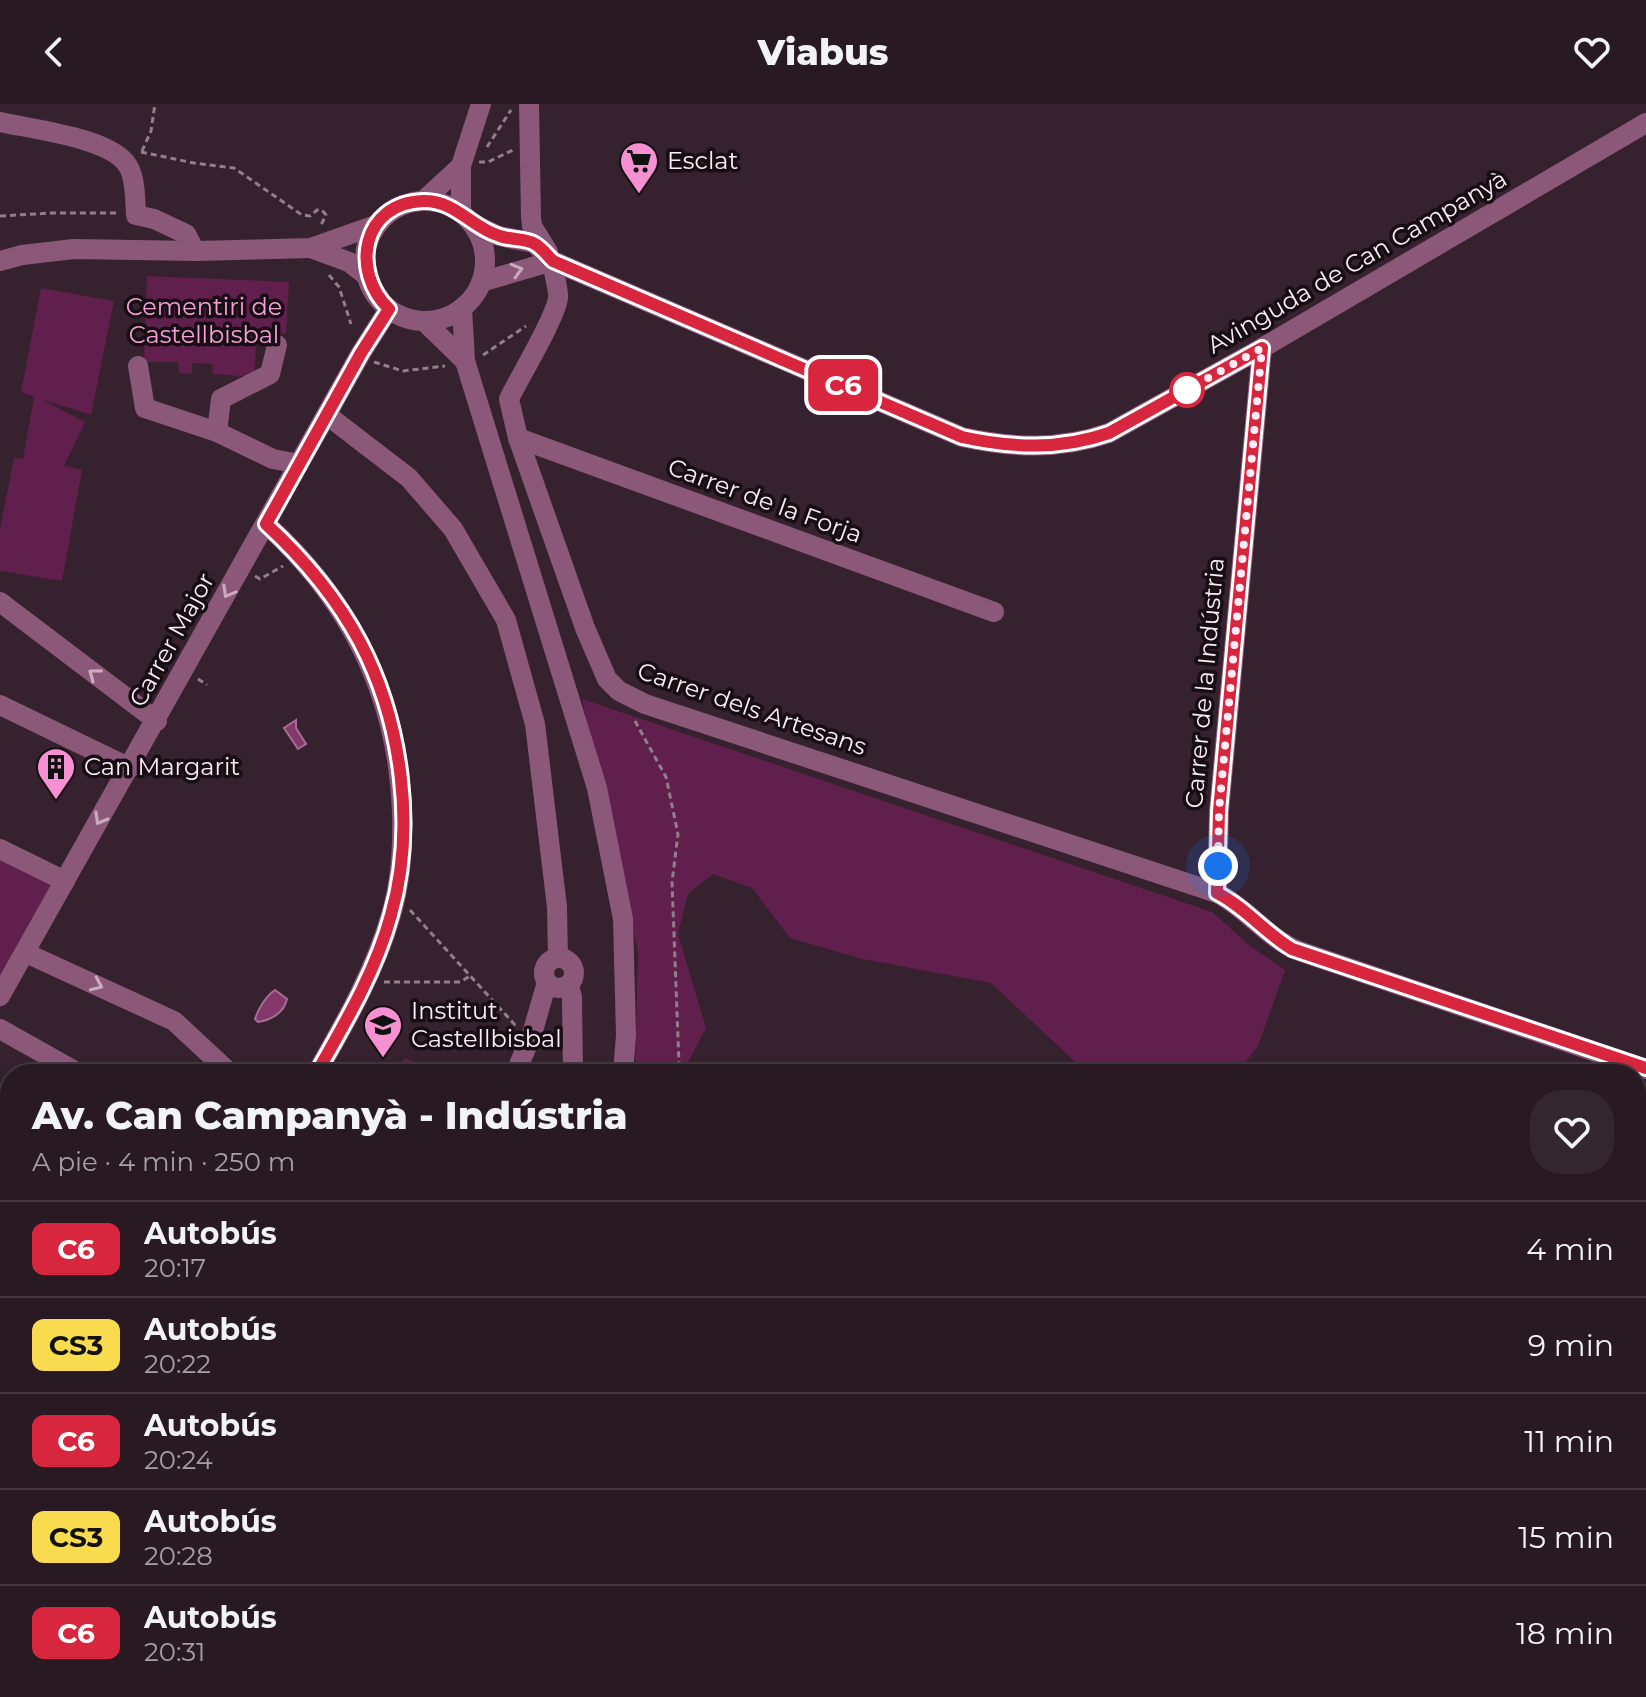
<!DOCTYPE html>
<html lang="es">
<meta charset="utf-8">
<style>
:root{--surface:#281922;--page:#34262f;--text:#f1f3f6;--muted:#a5a0a5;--line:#443840}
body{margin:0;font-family:Montserrat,sans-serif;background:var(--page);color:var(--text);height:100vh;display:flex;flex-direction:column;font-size:30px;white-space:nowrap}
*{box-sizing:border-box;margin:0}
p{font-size:26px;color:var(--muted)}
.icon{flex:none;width:44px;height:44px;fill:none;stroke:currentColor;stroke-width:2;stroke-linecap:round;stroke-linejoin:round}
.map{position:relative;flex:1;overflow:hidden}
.panel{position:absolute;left:0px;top:960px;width:1646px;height:634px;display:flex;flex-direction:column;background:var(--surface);border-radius:32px 32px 0 0;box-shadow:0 4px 12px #0003,0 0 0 2px var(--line)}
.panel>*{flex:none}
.badge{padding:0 16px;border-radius:12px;font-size:28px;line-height:52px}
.you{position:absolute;width:40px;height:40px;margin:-20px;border:6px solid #fff;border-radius:50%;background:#1a73e8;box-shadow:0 0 0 12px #1a73e833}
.map>.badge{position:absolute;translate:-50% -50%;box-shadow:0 0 0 4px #fff}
.round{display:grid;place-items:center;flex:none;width:84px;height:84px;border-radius:32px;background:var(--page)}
.overview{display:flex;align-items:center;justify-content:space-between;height:136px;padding:0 32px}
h1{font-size:38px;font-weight:800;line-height:60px}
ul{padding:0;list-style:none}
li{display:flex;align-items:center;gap:24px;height:96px;padding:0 32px;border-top:2px solid var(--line)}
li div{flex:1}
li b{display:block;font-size:30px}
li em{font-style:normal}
li .badge{min-width:88px;font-weight:700;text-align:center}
header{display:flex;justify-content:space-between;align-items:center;height:104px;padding:0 32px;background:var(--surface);font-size:36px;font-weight:800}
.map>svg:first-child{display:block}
.green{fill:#611f4e}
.water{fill:#83376b;stroke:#a76e95;stroke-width:2}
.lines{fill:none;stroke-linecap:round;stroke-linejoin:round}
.path{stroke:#917f8a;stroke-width:3;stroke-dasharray:6 4;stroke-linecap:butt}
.minor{stroke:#8c587a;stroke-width:20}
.oneway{stroke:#caaabe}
.line-casing{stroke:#fff;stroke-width:18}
.line{stroke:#d7263d;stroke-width:12}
.walk{stroke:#fcedf6;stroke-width:8;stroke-dasharray:0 14.4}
.stop-dot{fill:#fff;stroke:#d7263d;stroke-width:4}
.labels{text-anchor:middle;stroke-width:7;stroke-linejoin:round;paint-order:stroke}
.poi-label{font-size:24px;fill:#fcedf6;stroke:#170e14;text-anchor:start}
.street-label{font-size:24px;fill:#fcedf6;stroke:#170e14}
.park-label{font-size:24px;fill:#f6a0d7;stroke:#170e14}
</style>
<header><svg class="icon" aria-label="back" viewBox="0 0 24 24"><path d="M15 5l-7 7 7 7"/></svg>Viabus<svg class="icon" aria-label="heart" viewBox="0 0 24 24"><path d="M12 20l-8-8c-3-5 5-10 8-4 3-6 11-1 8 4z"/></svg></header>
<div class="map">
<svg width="1646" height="1593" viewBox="0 0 1646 1593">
<rect width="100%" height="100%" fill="#36212e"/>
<g class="green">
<polygon points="147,172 289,178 286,230 257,228 254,273 213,270 212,260 192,259 192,270 179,269 178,258 144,258"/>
<polygon points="41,184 114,197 91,311 41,295 85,318 64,362 82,366 62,477 0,467 0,425 14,354 23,355 34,293 21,288"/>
<polygon points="582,595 1212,808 1249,841 1285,866 1258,942 1236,970 1088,970 991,879 863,855 790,834 752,784 713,770 688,790 678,830 706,924 682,970 635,970 638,847"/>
<polygon points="0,749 65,777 0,892"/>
<polygon points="404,954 452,970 399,970"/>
<polygon points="1636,1168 1646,1168 1646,1265 1636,1262"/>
<polygon points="1636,1264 1646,1268 1646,1449 1636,1442"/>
<polygon points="1636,1520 1646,1523 1646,1593 841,1593 827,1584 1636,1584"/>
<polygon points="10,1578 10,1584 134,1584 137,1593 0,1593 0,1579"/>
<polygon points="602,1584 725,1584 732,1593 601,1593"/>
</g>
<g class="water">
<polygon points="296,616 296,624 306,640 298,645 284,624"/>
<path d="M275,886L287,895C284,909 271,916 258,918L255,915C258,905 266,892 275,886Z"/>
</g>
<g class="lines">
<g class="path">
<polyline points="487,43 511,6"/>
<polyline points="142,47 151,27 155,0"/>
<polyline points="141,48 194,59 234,64 302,111 310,112 317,106 322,106 326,111 321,121"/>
<polyline points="479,58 488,58 513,46"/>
<polyline points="0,112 52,109 117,109"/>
<polyline points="329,171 339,183 351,220"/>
<polyline points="483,251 526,222"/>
<polyline points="374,258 403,267 445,262"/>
<polyline points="255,472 260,475 283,462"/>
<polyline points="198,575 207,581"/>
<polyline points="635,617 666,673 678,730 672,778 679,960 674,970"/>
<polyline points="410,806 516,922"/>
<polyline points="384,878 460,878 470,872"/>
<polyline points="845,1584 858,1593"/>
<polyline points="1036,1593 1038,1584"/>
</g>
<g class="minor">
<polyline points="529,0 531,113 532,122 548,148"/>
<path d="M0,18C31,25 112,34 128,62C136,75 135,97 136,111L154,115L186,130L195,147"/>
<polyline points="423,97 461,62"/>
<circle cx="425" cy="157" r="60"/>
<polyline points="461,109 461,62 481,0"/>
<path d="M473,120L499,132L534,139L553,157L962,333C1012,344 1060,346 1109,329L1262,244L1646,19"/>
<polyline points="311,144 349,158 367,172"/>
<polyline points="0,157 22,151 74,145 195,147 311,144 376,121"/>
<path d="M553,157C553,170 559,185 558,194C556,213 519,274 509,295L518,334L585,524L607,575L619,587L645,600L1217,789C1247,804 1267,834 1299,847L1646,965"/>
<polyline points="481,178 553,157"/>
<polyline points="462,204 465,257 597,684 623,815 626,931 623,970"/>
<polyline points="424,217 465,257"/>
<polyline points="138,262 145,304 217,328 221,295 270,270 277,241"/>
<polyline points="327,311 409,374 453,425 506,516 535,620 557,803 558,854"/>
<polyline points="217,328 273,355 299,360"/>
<polyline points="518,334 994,508"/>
<path d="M266,420C351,497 398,593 402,708C403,742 401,778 391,811C375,867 345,919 316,970"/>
<polyline points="0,498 157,617"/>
<polyline points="0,601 130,664"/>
<polyline points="0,745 65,777"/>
<polyline points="1217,789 1219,707 1262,244"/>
<polyline points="26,849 174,917 231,970"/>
<circle cx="559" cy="869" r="15"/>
<polyline points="569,882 572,893 573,970"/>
<polyline points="0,892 361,249 389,205"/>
<polyline points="0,925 80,970"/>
<polyline points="515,970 532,930 547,878"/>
<polyline points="0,1082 10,1088"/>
<polyline points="0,1278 10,1278"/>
<polyline points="0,1418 10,1417"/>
<polyline points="0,1542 10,1541"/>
<polyline points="175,1584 176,1593"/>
<polyline points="382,1584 382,1593"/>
<polyline points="535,1584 537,1593"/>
<polyline points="560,1584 563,1593"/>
<polyline points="583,1593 583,1584"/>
</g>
</g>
<defs><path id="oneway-chevron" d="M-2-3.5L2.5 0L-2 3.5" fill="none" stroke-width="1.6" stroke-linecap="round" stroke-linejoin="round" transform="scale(2)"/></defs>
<g class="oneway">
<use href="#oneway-chevron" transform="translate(517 166) rotate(-16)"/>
<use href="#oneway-chevron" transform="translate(228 488) rotate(119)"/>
<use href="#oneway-chevron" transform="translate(94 570) rotate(-143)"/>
<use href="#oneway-chevron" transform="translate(100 715) rotate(120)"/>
<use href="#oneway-chevron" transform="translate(97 881) rotate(24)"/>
</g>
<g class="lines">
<defs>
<path id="line" d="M316,970C345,919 376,867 391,811C416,724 402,618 360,538C336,493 303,454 266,420L361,249L389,205C350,167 362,99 423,97C455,96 472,124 500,132C511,136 526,134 535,140C542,144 548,152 553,157L962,333C1012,344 1060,346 1109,329L1262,244L1219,707L1217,789C1245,803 1265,829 1292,845L1646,964"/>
</defs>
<use href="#line" class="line-casing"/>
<use href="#line" class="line"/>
<polyline class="walk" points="1187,286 1185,287 1262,244 1219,707 1218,762"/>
</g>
<defs>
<symbol id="supermarket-pin" viewBox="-11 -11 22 30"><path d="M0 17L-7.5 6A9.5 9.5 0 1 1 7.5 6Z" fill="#f591d2" stroke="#170e14"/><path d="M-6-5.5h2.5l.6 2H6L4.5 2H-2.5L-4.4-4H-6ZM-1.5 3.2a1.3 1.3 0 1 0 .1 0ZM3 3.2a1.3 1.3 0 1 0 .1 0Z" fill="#111"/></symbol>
<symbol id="building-pin" viewBox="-11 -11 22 30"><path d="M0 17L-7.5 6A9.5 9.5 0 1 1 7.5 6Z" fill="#f591d2" stroke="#170e14"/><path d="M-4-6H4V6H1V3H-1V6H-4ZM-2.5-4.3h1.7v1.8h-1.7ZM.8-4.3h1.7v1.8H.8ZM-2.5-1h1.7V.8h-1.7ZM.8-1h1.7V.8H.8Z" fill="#111"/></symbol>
<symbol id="school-pin" viewBox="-11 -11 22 30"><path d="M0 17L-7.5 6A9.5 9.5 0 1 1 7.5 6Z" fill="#f591d2" stroke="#170e14"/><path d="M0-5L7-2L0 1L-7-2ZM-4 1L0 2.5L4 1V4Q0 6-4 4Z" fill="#111"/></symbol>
</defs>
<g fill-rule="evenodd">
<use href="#supermarket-pin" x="617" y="35" width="44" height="60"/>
<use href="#building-pin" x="34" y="641" width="44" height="60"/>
<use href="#school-pin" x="361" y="899" width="44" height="60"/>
</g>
<circle class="stop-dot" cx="1187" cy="286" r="16"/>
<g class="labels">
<g class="poi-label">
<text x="667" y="65">Esclat</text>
<text x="84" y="671">Can Margarit</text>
<text x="411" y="915">Institut<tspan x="411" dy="28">Castellbisbal</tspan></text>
</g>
<g class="street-label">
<text transform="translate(1357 158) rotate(-30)" y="8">Avinguda de Can Campanyà</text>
<text transform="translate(765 397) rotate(20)" y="8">Carrer de la Forja</text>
<text transform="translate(172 536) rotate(-61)" y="8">Carrer Major</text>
<text transform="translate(1205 579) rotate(-85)" y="8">Carrer de la Indústria</text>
<text transform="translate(752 605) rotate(19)" y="8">Carrer dels Artesans</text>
</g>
<g class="park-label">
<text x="204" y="211">Cementiri de<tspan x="204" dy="28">Castellbisbal</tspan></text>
</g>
</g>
</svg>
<div class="you" style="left:1218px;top:762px"></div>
<b class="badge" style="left:843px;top:281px;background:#d7263d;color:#fff">C6</b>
<section class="panel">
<div class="overview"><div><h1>Av. Can Campanyà - Indústria</h1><p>A pie · 4 min · 250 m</p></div><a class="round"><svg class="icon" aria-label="heart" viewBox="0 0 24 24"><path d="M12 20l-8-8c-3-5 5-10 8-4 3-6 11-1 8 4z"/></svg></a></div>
<ul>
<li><span class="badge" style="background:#d7263d;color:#fff">C6</span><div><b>Autobús</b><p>20:17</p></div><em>4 min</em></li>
<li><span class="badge" style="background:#f9db4f;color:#111">CS3</span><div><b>Autobús</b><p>20:22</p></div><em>9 min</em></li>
<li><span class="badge" style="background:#d7263d;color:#fff">C6</span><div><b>Autobús</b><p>20:24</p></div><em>11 min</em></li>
<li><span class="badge" style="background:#f9db4f;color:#111">CS3</span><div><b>Autobús</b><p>20:28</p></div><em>15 min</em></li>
<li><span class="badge" style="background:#d7263d;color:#fff">C6</span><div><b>Autobús</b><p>20:31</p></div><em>18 min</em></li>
</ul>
</section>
</div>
